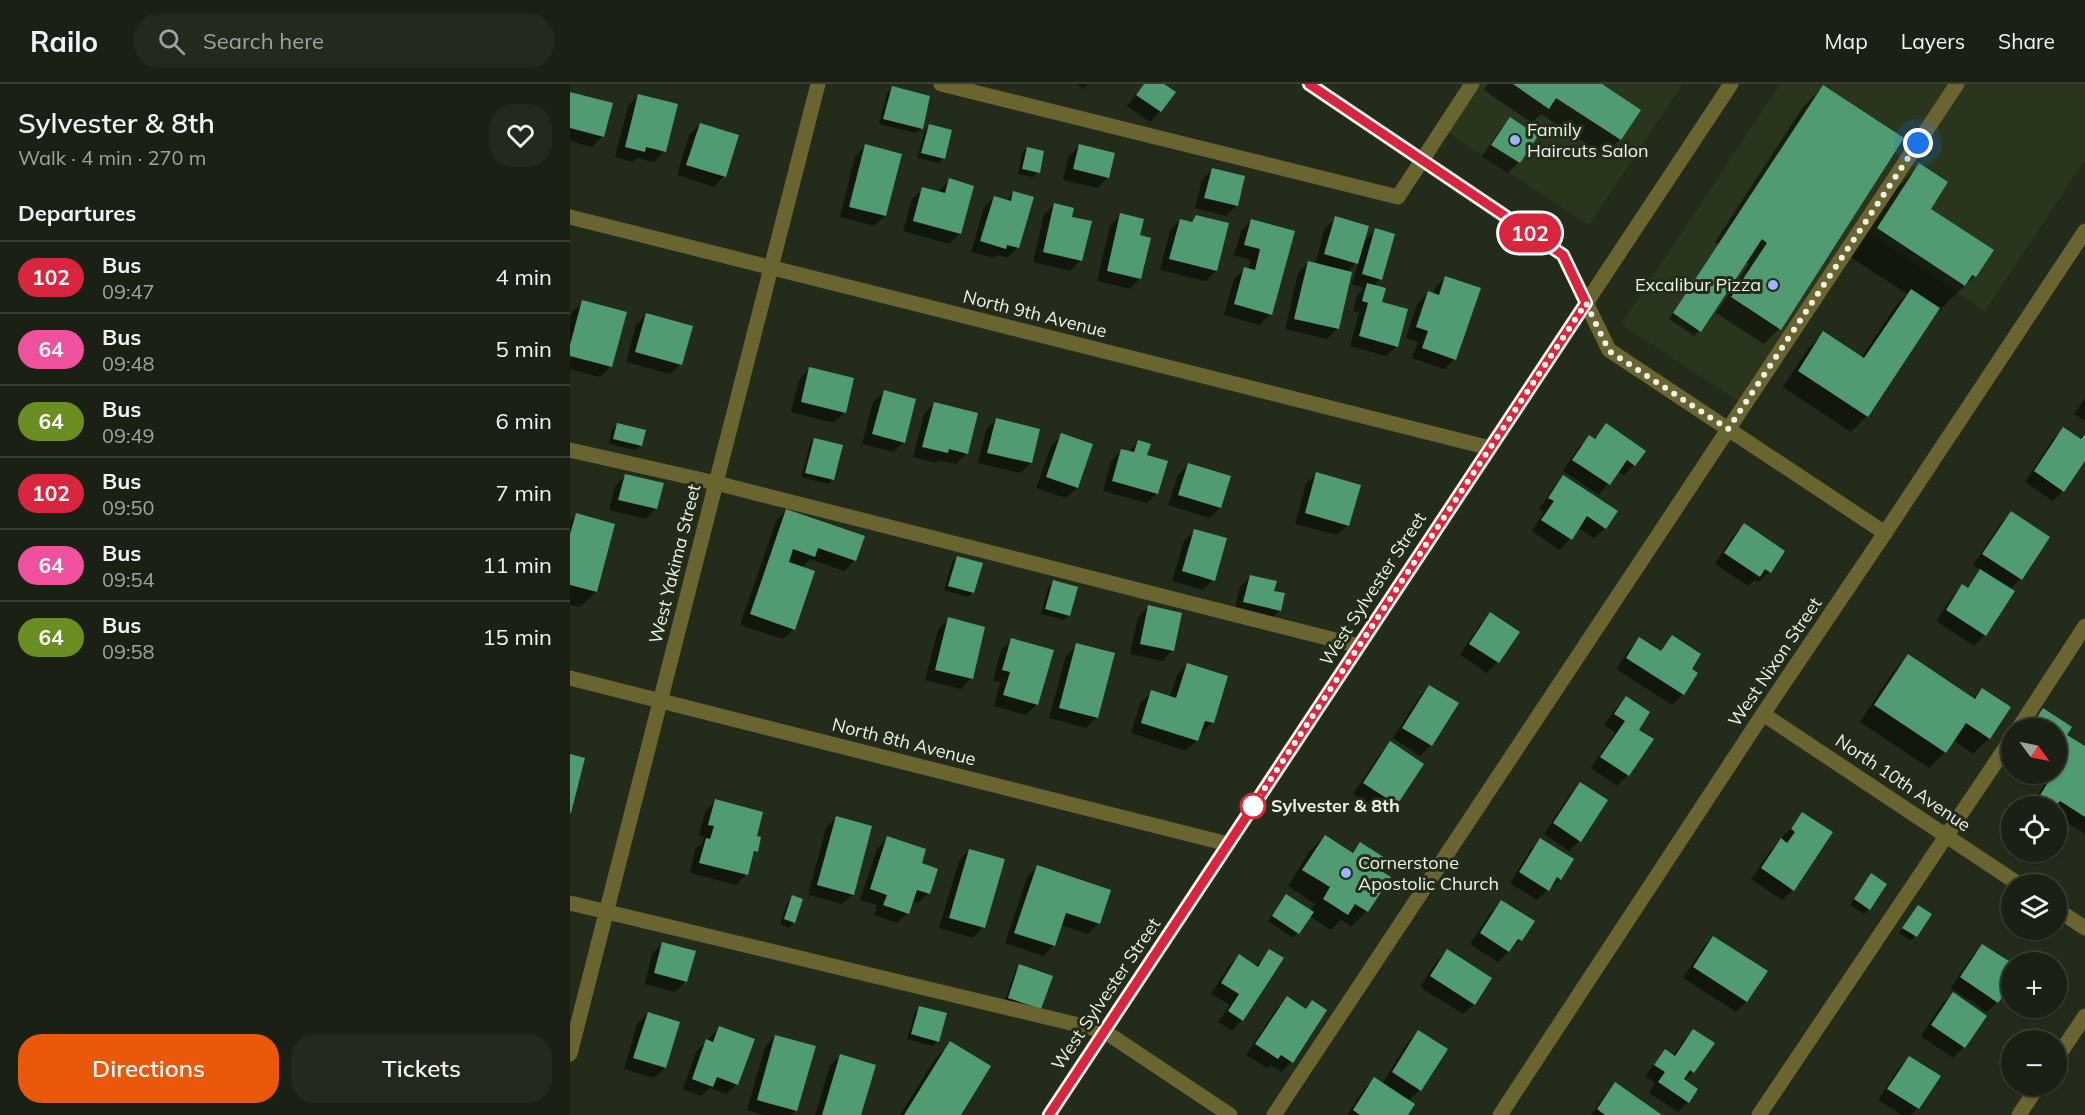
<!DOCTYPE html>
<meta charset="utf-8">
<style>
:root{--surface:#1a2114;--page:#23291d;--text:#f1f3f6;--muted:#9fa3a0;--line:#383e34;--accent:#ea580c}
body{margin:0;font-family:Mulish,sans-serif;background:var(--page);color:var(--text);height:100vh;display:flex;flex-direction:column;font-size:22px;white-space:nowrap}
*{box-sizing:border-box;margin:0}
p{font-size:20px;color:var(--muted)}
.icon{flex:none;width:33px;height:33px;fill:none;stroke:currentColor;stroke-width:2;stroke-linecap:round;stroke-linejoin:round}
.map{position:relative;flex:1;overflow:hidden}
.details{display:flex;flex-direction:column;background:var(--surface);width:570px}
.details>*{flex:none}
.badge{padding:0 12px;border-radius:20px;font-size:21px;line-height:39px}
.needle{width:39px;rotate:123deg}
.buttons{position:absolute;left:1431px;top:634px;display:grid;gap:12px}
.buttons a{display:grid;place-items:center;width:66px;height:66px;border-radius:50%;background:var(--surface);box-shadow:0 2px 4px #0004,0 0 0 2px var(--line);font-size:30px}
.you{position:absolute;width:30px;height:30px;margin:-15px;border:4px solid #fff;border-radius:50%;background:#1a73e8;box-shadow:0 0 0 9px #1a73e833}
.map>.badge{position:absolute;translate:-50% -50%;box-shadow:0 0 0 3px #fff}
h2{padding:0 18px;font-size:22px;line-height:54px}
.round{display:grid;place-items:center;flex:none;width:63px;height:63px;border-radius:24px;background:var(--page)}
.summary{display:flex;align-items:center;justify-content:space-between;height:102px;padding:0 18px}
h1{font-size:28px;font-weight:600;line-height:45px}
.cta{display:flex;gap:12px;margin-top:auto;padding:12px 18px}
.cta a{flex:1;height:69px;border-radius:24px;background:var(--accent);color:#fff;font-size:24px;font-weight:600;line-height:69px;text-align:center}
.cta a+a{background:var(--page);color:var(--text)}
ul{padding:0;list-style:none}
li{display:flex;align-items:center;gap:18px;height:72px;padding:0 18px;border-top:2px solid var(--line)}
li div{flex:1}
li b{display:block;font-size:22px}
li em{font-style:normal}
li .badge{min-width:66px;font-weight:700;text-align:center}
header{display:flex;align-items:center;gap:36px;box-sizing:border-box;height:84px;padding:0 30px;background:var(--surface);border-bottom:2px solid var(--line)}
header strong{font-size:28px}
nav{display:flex;gap:33px;margin-inline-start:auto;font-size:21px}
.search{width:420px;height:54px;background:var(--page);display:flex;align-items:center;gap:15px;box-sizing:border-box;padding:0 21px;border-radius:24px;color:var(--muted);font-size:22px}
main{display:flex;flex:1;min-height:0}
.map>svg:first-child{display:block}
.built{fill:#2a351d}
.shadow{fill:#0007}
.building{fill:#509b71}
.lines{fill:none;stroke-linecap:round;stroke-linejoin:round}
.service{stroke:#6a6431;stroke-width:15}
.minor{stroke:#6a6431;stroke-width:15}
.tertiary{stroke:#6a6431;stroke-width:15}
.line-casing{stroke:#fff;stroke-width:14}
.line{stroke:#d7263d;stroke-width:9}
.walk{stroke:#edf3e7;stroke-width:6;stroke-dasharray:0 10.8}
.poi-dot{fill:#9ab5fd;stroke:#232c1a;stroke-width:2}
.stop-dot{fill:#fff;stroke:#d7263d;stroke-width:3}
.labels{text-anchor:middle;stroke-width:6;stroke-linejoin:round;paint-order:stroke}
.poi-label{font-size:18px;fill:#edf3e7;stroke:#232c1a;text-anchor:start}
.street-label{font-size:18px;fill:#edf3e7;stroke:#232c1a}
.stop-label{font-size:18px;font-weight:bold;fill:#edf3e7;stroke:#232c1a;text-anchor:start}
</style>
<header>
<strong>Railo</strong>
<div class="search"><svg class="icon" aria-label="search" viewBox="0 0 24 24"><circle cx="10" cy="10" r="6"/><path d="M15 15l6 6"/></svg>Search here</div>
<nav><a>Map</a><a>Layers</a><a>Share</a></nav>
</header>
<main>
<section class="details">
<div class="summary"><div><h1>Sylvester &amp; 8th</h1><p>Walk · 4 min · 270 m</p></div><a class="round"><svg class="icon" aria-label="heart" viewBox="0 0 24 24"><path d="M12 20l-8-8c-3-5 5-10 8-4 3-6 11-1 8 4z"/></svg></a></div>
<h2>Departures</h2>
<ul>
<li><span class="badge" style="background:#d7263d;color:#fff">102</span><div><b>Bus</b><p>09:47</p></div><em>4 min</em></li>
<li><span class="badge" style="background:#ef519e;color:#fff">64</span><div><b>Bus</b><p>09:48</p></div><em>5 min</em></li>
<li><span class="badge" style="background:#6b8e23;color:#fff">64</span><div><b>Bus</b><p>09:49</p></div><em>6 min</em></li>
<li><span class="badge" style="background:#d7263d;color:#fff">102</span><div><b>Bus</b><p>09:50</p></div><em>7 min</em></li>
<li><span class="badge" style="background:#ef519e;color:#fff">64</span><div><b>Bus</b><p>09:54</p></div><em>11 min</em></li>
<li><span class="badge" style="background:#6b8e23;color:#fff">64</span><div><b>Bus</b><p>09:58</p></div><em>15 min</em></li>
</ul>
<div class="cta"><a>Directions</a><a>Tickets</a></div>
</section>
<div class="map">
<svg width="1515" height="1031" viewBox="0 0 1515 1031">
<rect width="100%" height="100%" fill="#232c1a"/>
<g class="built">
<polygon points="899,0 1112,0 1019,141 871,44"/>
<polygon points="1210,0 1515,0 1515,75 1415,227 1291,144 1173,320 1051,240"/>
</g>
<g class="shadow">
<polygon points="507,0 518,0 514,5"/>
<polygon points="574,0 592,0 604,8 590,27 580,38 557,22"/>
<polygon points="918,0 1029,0 1069,26 1050,55 1034,71 971,30 962,39 914,6"/>
<polygon points="1253,3 1209,245 1194,260 1146,229 1179,180 1175,178 1125,252 1099,235 1149,160 1145,158 1233,23"/>
<polygon points="322,4 351,44 346,49 309,40 317,9"/>
<polygon points="0,9 33,52 22,63 0,57"/>
<polygon points="68,12 94,67 84,78 67,74 63,78 45,73 58,22"/>
<polygon points="940,35 966,53 949,78 938,89 912,72 930,46"/>
<polygon points="130,40 154,92 144,103 107,91 119,51"/>
<polygon points="360,42 374,74 369,79 347,74 355,46"/>
<polygon points="296,62 315,132 304,142 270,133 285,72"/>
<polygon points="509,62 538,93 528,104 493,96 499,72"/>
<polygon points="457,64 468,88 463,93 448,90 452,69"/>
<polygon points="1350,81 1359,125 1405,192 1366,229 1297,332 1281,348 1213,303 1238,265 1254,249 1291,274 1325,223 1337,210 1280,173 1322,109"/>
<polygon points="642,86 666,122 656,132 625,124 632,96"/>
<polygon points="379,96 390,149 379,160 333,147 342,115 353,105 368,109"/>
<polygon points="444,109 447,164 437,174 427,171 424,174 401,168 414,124 424,113 436,117"/>
<polygon points="484,121 500,134 511,176 500,187 463,178 474,131"/>
<polygon points="551,131 568,152 570,194 560,205 527,197 540,142"/>
<polygon points="627,132 646,187 635,197 590,186 600,147 610,136 620,139"/>
<polygon points="766,134 792,159 806,146 810,195 803,202 827,262 816,272 780,262 789,229 783,227 787,211 794,204 782,200 789,176 777,188 781,189 767,245 757,255 715,245 728,189 738,179 745,181 755,144"/>
<polygon points="682,137 723,148 700,230 690,241 654,231 664,195 675,185 678,186 681,176 664,171 671,147"/>
<polygon points="876,193 885,275 874,285 842,274 848,258 836,254 847,220 858,209 863,211 865,204"/>
<polygon points="13,218 55,229 40,283 30,293 0,285 0,236 2,228"/>
<polygon points="76,231 111,280 100,290 56,278 66,241"/>
<polygon points="239,285 275,328 264,339 221,328 229,296"/>
<polygon points="314,308 334,358 323,368 292,360 303,318"/>
<polygon points="1515,314 1515,337 1504,330"/>
<polygon points="364,320 397,369 386,380 369,376 366,379 343,373 354,330"/>
<polygon points="426,335 461,379 450,389 408,379 416,346"/>
<polygon points="47,341 71,361 66,366 39,360 42,346"/>
<polygon points="1036,341 1064,381 1054,391 1048,387 1029,411 993,387 1008,364 1019,353 1023,356"/>
<polygon points="1493,345 1509,355 1515,349 1515,377 1493,407 1483,417 1455,398 1483,355"/>
<polygon points="492,351 521,361 507,404 496,414 466,404 481,362"/>
<polygon points="244,355 263,395 258,400 231,393 240,360"/>
<polygon points="568,358 575,372 587,409 577,419 533,407 541,377 552,366 558,368"/>
<polygon points="619,380 650,424 639,434 598,421 608,391"/>
<polygon points="747,390 778,441 767,451 725,440 736,400"/>
<polygon points="55,392 86,424 76,435 39,426 45,402"/>
<polygon points="993,393 1035,444 1024,454 1008,444 1000,455 990,466 962,447 974,428 969,425 983,404"/>
<polygon points="216,427 285,476 274,487 240,475 232,484 224,545 213,555 170,541 206,437"/>
<polygon points="1441,429 1451,495 1440,506 1443,508 1415,551 1404,562 1366,537 1382,513 1392,502 1396,505 1412,486 1403,481 1431,439"/>
<polygon points="6,431 26,508 10,523 0,521 0,437"/>
<polygon points="1174,441 1213,467 1199,488 1189,498 1185,496 1178,502 1145,480 1163,452"/>
<polygon points="625,447 643,496 633,506 602,497 614,457"/>
<polygon points="387,473 403,508 398,513 374,506 382,478"/>
<polygon points="680,493 703,508 710,526 699,537 664,529 670,503"/>
<polygon points="483,498 499,531 494,536 471,530 478,503"/>
<polygon points="578,523 602,567 592,577 560,570 568,533"/>
<polygon points="920,530 947,548 927,578 917,589 890,571 910,541"/>
<polygon points="378,535 401,594 391,605 355,596 368,546"/>
<polygon points="1102,553 1120,586 1126,590 1112,611 1102,621 1046,585 1059,566 1070,555 1089,568"/>
<polygon points="442,556 467,620 456,631 424,622 430,598 423,597 431,566"/>
<polygon points="507,561 527,633 516,644 479,634 496,572"/>
<polygon points="1338,572 1403,615 1412,606 1419,654 1403,670 1383,656 1375,668 1359,684 1290,638 1323,588"/>
<polygon points="617,580 642,638 632,649 629,648 627,656 616,667 561,649 571,618 582,608 600,613 607,591"/>
<polygon points="859,602 887,620 861,661 850,672 823,654 849,613"/>
<polygon points="1056,614 1067,646 1081,656 1058,691 1047,702 1021,684 1045,648 1034,641 1045,625"/>
<polygon points="1473,626 1495,651 1515,664 1515,750 1486,732 1486,723 1460,723 1476,698 1467,690 1486,690 1486,645 1457,645"/>
<polygon points="820,659 826,720 815,730 783,710 810,670"/>
<polygon points="1011,700 1009,757 999,767 974,750 1000,710"/>
<polygon points="145,717 185,753 186,767 181,773 176,790 166,801 120,789 125,766 133,758 134,753 129,751 135,728"/>
<polygon points="1233,730 1223,806 1212,816 1181,795 1200,767"/>
<polygon points="266,734 283,810 272,820 238,811 256,744"/>
<polygon points="755,752 781,769 791,760 806,785 797,827 781,843 771,836 761,846 740,832 723,854 698,837 717,812 740,827 745,820 718,802 739,768"/>
<polygon points="318,754 350,780 359,809 348,819 341,817 338,829 327,839 304,831 307,821 290,816 307,765"/>
<polygon points="971,756 990,795 967,816 940,799 960,766"/>
<polygon points="399,766 413,843 403,854 369,844 389,777"/>
<polygon points="467,783 529,839 518,850 491,841 484,861 473,872 435,859 457,793"/>
<polygon points="1296,796 1299,825 1294,830 1280,821"/>
<polygon points="223,812 231,816 223,839 219,844 210,840 218,817"/>
<polygon points="931,818 963,837 950,856 928,878 900,860 921,828"/>
<polygon points="1348,823 1360,831 1341,857 1329,849"/>
<polygon points="1143,853 1196,888 1176,918 1166,928 1113,894 1133,864"/>
<polygon points="93,859 116,897 105,908 75,900 82,870"/>
<polygon points="1413,862 1441,898 1427,918 1417,928 1381,904 1402,872"/>
<polygon points="700,867 672,936 662,947 648,938 660,921 641,910 658,883 669,872 685,883"/>
<polygon points="877,867 904,920 893,930 850,903 867,877"/>
<polygon points="450,882 470,924 434,919 445,887"/>
<polygon points="1383,910 1415,932 1394,963 1383,974 1351,952 1372,920"/>
<polygon points="717,914 735,925 742,918 755,926 721,978 711,988 700,981 697,984 676,971 707,924"/>
<polygon points="350,923 368,957 363,962 337,955 345,928"/>
<polygon points="78,929 95,984 84,994 54,985 67,940"/>
<polygon points="149,944 167,1000 156,1010 140,1004 131,1012 113,1005 126,968"/>
<polygon points="1123,947 1123,988 1114,997 1118,1018 1108,1028 1079,1009 1085,999 1075,992 1095,967 1103,972 1113,957"/>
<polygon points="848,948 850,1006 838,1017 836,1031 777,1031 794,1005 804,995 812,1000 838,958"/>
<polygon points="205,952 226,1026 221,1031 194,1031 177,1026 195,963"/>
<polygon points="381,959 389,1031 330,1031 365,975"/>
<polygon points="271,971 290,1031 245,1031 260,982"/>
<polygon points="1339,974 1348,1024 1341,1031 1332,1031 1308,1016 1329,984"/>
<polygon points="1045,1000 1089,1031 1021,1031 1035,1011"/>
</g>
<g class="building">
<polygon points="574,0 594,0 606,8 591,28 566,11"/>
<polygon points="943,0 1032,0 1071,26 1051,56 986,14 979,25"/>
<polygon points="1253,1 1334,54 1211,246 1161,213 1197,159 1192,155 1131,248 1103,229"/>
<polygon points="322,2 360,12 353,45 313,35"/>
<polygon points="0,8 43,19 34,53 0,44"/>
<polygon points="68,10 108,20 96,68 76,63 75,68 55,63"/>
<polygon points="940,33 968,52 950,79 921,61"/>
<polygon points="130,39 169,51 156,93 116,81"/>
<polygon points="359,40 382,46 375,75 351,69"/>
<polygon points="295,60 332,70 316,132 279,123"/>
<polygon points="509,60 545,69 539,94 503,85"/>
<polygon points="457,63 474,67 470,89 452,85"/>
<polygon points="1349,79 1378,98 1361,125 1424,166 1406,193 1402,191 1395,202 1307,144"/>
<polygon points="642,84 675,92 668,122 634,114"/>
<polygon points="379,94 404,102 391,150 343,137 352,103 375,109"/>
<polygon points="443,107 464,113 449,164 437,161 436,165 410,157 424,112 441,117"/>
<polygon points="484,119 504,124 502,133 522,137 512,177 473,168"/>
<polygon points="550,129 574,135 570,151 581,154 571,195 537,187"/>
<polygon points="626,131 659,139 647,187 599,175 610,135 622,138"/>
<polygon points="765,132 799,142 788,180 754,170"/>
<polygon points="681,135 725,147 702,231 664,220 674,183 685,186 690,165 674,161"/>
<polygon points="805,144 825,150 812,196 792,190"/>
<polygon points="738,177 782,188 769,245 724,235"/>
<polygon points="875,192 911,204 886,276 852,264 858,247 846,243 858,207 869,211"/>
<polygon points="797,199 816,204 812,218 838,225 828,263 789,252 798,219 792,217"/>
<polygon points="1341,205 1370,224 1298,333 1228,287 1253,247 1294,274"/>
<polygon points="12,216 57,228 42,283 0,272 0,261"/>
<polygon points="76,229 123,242 112,281 65,268"/>
<polygon points="239,283 284,294 276,329 231,318"/>
<polygon points="314,306 346,315 335,359 302,350"/>
<polygon points="364,318 408,329 398,370 379,365 378,369 352,363"/>
<polygon points="426,334 470,345 462,379 417,369"/>
<polygon points="47,339 76,346 72,362 43,355"/>
<polygon points="1036,339 1076,367 1065,382 1057,376 1040,401 1002,376 1019,351 1025,355"/>
<polygon points="1493,343 1511,355 1515,350 1515,377 1494,408 1464,387"/>
<polygon points="491,349 523,360 508,404 476,393"/>
<polygon points="244,354 273,361 264,396 235,389"/>
<polygon points="568,356 581,360 577,371 598,377 588,410 542,397 551,365 564,368"/>
<polygon points="618,379 661,392 651,424 608,411"/>
<polygon points="746,388 791,401 779,442 735,429"/>
<polygon points="55,390 94,399 87,425 48,416"/>
<polygon points="993,391 1048,427 1036,445 1017,432 1002,456 971,436 984,417 978,414"/>
<polygon points="216,425 295,452 286,477 248,464 245,473 223,465 219,478 245,487 225,546 180,530"/>
<polygon points="1441,427 1480,453 1452,496 1412,470"/>
<polygon points="6,429 45,440 27,508 0,501 0,450"/>
<polygon points="1174,439 1215,467 1201,489 1195,485 1190,493 1154,469"/>
<polygon points="624,445 657,454 645,497 612,487"/>
<polygon points="387,472 413,479 404,509 378,502"/>
<polygon points="1410,485 1445,507 1416,552 1376,526 1392,500 1398,504"/>
<polygon points="680,491 707,497 704,507 715,509 711,527 673,518"/>
<polygon points="483,496 508,503 500,532 475,525"/>
<polygon points="578,521 612,529 604,567 570,560"/>
<polygon points="920,528 950,548 929,579 899,560"/>
<polygon points="378,533 415,543 403,595 365,586"/>
<polygon points="1102,551 1131,570 1122,585 1128,589 1114,611 1056,574 1069,553 1091,567"/>
<polygon points="441,554 484,566 468,621 433,611 440,588 432,586"/>
<polygon points="506,559 545,569 528,634 489,624"/>
<polygon points="1338,570 1405,615 1412,604 1441,623 1420,655 1396,639 1376,669 1304,621"/>
<polygon points="617,579 658,592 644,639 635,637 628,657 571,639 581,606 606,614"/>
<polygon points="859,601 889,619 862,662 832,644"/>
<polygon points="1056,612 1080,628 1069,646 1084,655 1059,692 1030,673 1055,637 1044,630"/>
<polygon points="1473,624 1502,643 1497,651 1515,662 1515,733 1490,717 1485,723 1469,713 1483,690 1486,690 1486,645 1460,645"/>
<polygon points="820,657 854,680 827,721 793,699"/>
<polygon points="0,670 15,674 1,729 0,729"/>
<polygon points="1010,698 1038,716 1011,758 983,739"/>
<polygon points="145,715 193,728 187,752 191,753 188,768 184,767 178,791 129,779 136,754 140,755 144,742 138,741"/>
<polygon points="1232,728 1263,748 1224,807 1191,784 1211,754 1217,759 1225,748 1221,745"/>
<polygon points="266,732 302,742 284,811 247,801"/>
<polygon points="755,751 783,769 790,758 815,774 808,785 821,793 798,828 785,820 778,831 753,815 760,803 732,786"/>
<polygon points="317,752 356,765 352,779 368,785 360,810 347,806 339,830 313,821 317,811 300,805"/>
<polygon points="970,754 1004,775 991,796 987,793 979,807 949,788"/>
<polygon points="399,765 435,775 415,844 379,834"/>
<polygon points="467,781 541,806 530,840 496,829 485,862 444,849"/>
<polygon points="1301,789 1317,800 1300,826 1284,815"/>
<polygon points="716,810 744,828 729,850 702,832"/>
<polygon points="222,811 233,815 225,839 214,835"/>
<polygon points="931,816 965,837 952,857 948,855 939,868 910,849"/>
<polygon points="1348,821 1362,830 1347,853 1332,844"/>
<polygon points="1143,852 1198,887 1177,918 1123,883"/>
<polygon points="92,858 126,867 117,898 84,889"/>
<polygon points="1412,860 1442,879 1442,890 1438,895 1442,900 1428,919 1390,893"/>
<polygon points="699,865 714,874 673,937 658,927 669,910 651,899 669,870 688,883"/>
<polygon points="877,865 922,894 905,921 860,892"/>
<polygon points="449,880 483,892 471,925 438,914"/>
<polygon points="1383,908 1417,932 1395,964 1361,941"/>
<polygon points="717,912 736,925 742,916 757,926 723,979 711,971 708,975 685,960"/>
<polygon points="349,922 377,929 369,958 341,950"/>
<polygon points="78,928 110,938 96,984 63,974"/>
<polygon points="149,942 185,955 168,1001 147,993 143,1003 122,995 136,955 143,958"/>
<polygon points="1123,945 1145,959 1124,989 1120,986 1114,995 1128,1005 1119,1019 1088,998 1095,988 1084,981 1095,965 1105,972"/>
<polygon points="848,946 878,965 851,1007 822,988"/>
<polygon points="205,951 246,962 227,1027 187,1016"/>
<polygon points="380,957 421,982 391,1031 334,1031"/>
<polygon points="270,970 306,981 291,1031 252,1031"/>
<polygon points="1339,972 1371,992 1349,1025 1317,1005"/>
<polygon points="804,993 845,1020 838,1031 790,1031 783,1026"/>
<polygon points="1045,998 1092,1031 1035,1031 1027,1025"/>
</g>
<g class="lines">
<g class="service">
<polyline points="371,0 828,113 902,0"/>
<polyline points="0,366 146,399 789,562"/>
<polyline points="1448,645 1515,542"/>
<polyline points="0,819 534,947"/>
<polyline points="704,1031 1387,0"/>
<polyline points="1189,1031 1442,654"/>
</g>
<g class="minor">
<polyline points="0,133 920,364"/>
<polyline points="1315,449 1515,147"/>
<polyline points="0,594 658,760"/>
<polyline points="534,947 660,1031"/>
<polyline points="0,970 248,0"/>
<polyline points="1486,975 1515,932"/>
<polyline points="930,1031 1193,630"/>
<polyline points="1449,1031 1468,1002"/>
</g>
<g class="tertiary">
<polyline points="739,0 993,171 1039,266 1315,449 1193,630 1450,801"/>
<polyline points="1486,825 1515,844"/>
<polyline points="479,1031 1161,0"/>
</g>
</g>
<g class="lines">
<defs>
<polyline id="line" points="479,1031 1016,219 993,171 739,0"/>
</defs>
<use href="#line" class="line-casing"/>
<use href="#line" class="line"/>
<polyline class="walk" points="683,722 1016,219 1039,267 1158,345 1348,59"/>
</g>
<g class="poi-dot">
<circle cx="945" cy="56" r="6"/>
<circle cx="1203" cy="201" r="6"/>
<circle cx="776" cy="789" r="6"/>
</g>
<circle class="stop-dot" cx="683" cy="722" r="12"/>
<g class="labels">
<g class="poi-label">
<text x="957" y="52">Family<tspan x="957" dy="21">Haircuts Salon</tspan></text>
<text x="1191" y="207" text-anchor="end">Excalibur Pizza</text>
<text x="788" y="785">Cornerstone<tspan x="788" dy="21">Apostolic Church</tspan></text>
</g>
<g class="street-label">
<text transform="translate(465 230) rotate(14)" y="6">North 9th Avenue</text>
<text transform="translate(105 480) rotate(-76)" y="6">West Yakima Street</text>
<text transform="translate(803 505) rotate(-57)" y="6">West Sylvester Street</text>
<text transform="translate(1205 578) rotate(-56)" y="6">West Nixon Street</text>
<text transform="translate(334 658) rotate(14)" y="6">North 8th Avenue</text>
<text transform="translate(1333 699) rotate(34)" y="6">North 10th Avenue</text>
<text transform="translate(536 910) rotate(-56)" y="6">West Sylvester Street</text>
</g>
<g class="stop-label">
<text x="701" y="728">Sylvester &amp; 8th</text>
</g>
</g>
</svg>
<div class="buttons">
<a><svg class="needle" viewBox="-14 -14 28 28"><path d="M0-13l5 13h-10z" fill="#e53935"/><path d="M0 13l5-13h-10z" fill="#9fa3a0"/></svg></a>
<a><svg class="icon" aria-label="locate" viewBox="0 0 24 24"><circle cx="12" cy="12" r="6"/><path d="M12 2v4M12 18v4M2 12h4M18 12h4"/></svg></a>
<a><svg class="icon" aria-label="layers" viewBox="0 0 24 24"><path d="M12 4l9 5-9 5-9-5zM3 14l9 5 9-5"/></svg></a>
<a>+</a>
<a>−</a>
</div>
<div class="you" style="left:1348px;top:59px"></div>
<b class="badge" style="left:960px;top:149px;background:#d7263d;color:#fff">102</b>
</div>
</main>
